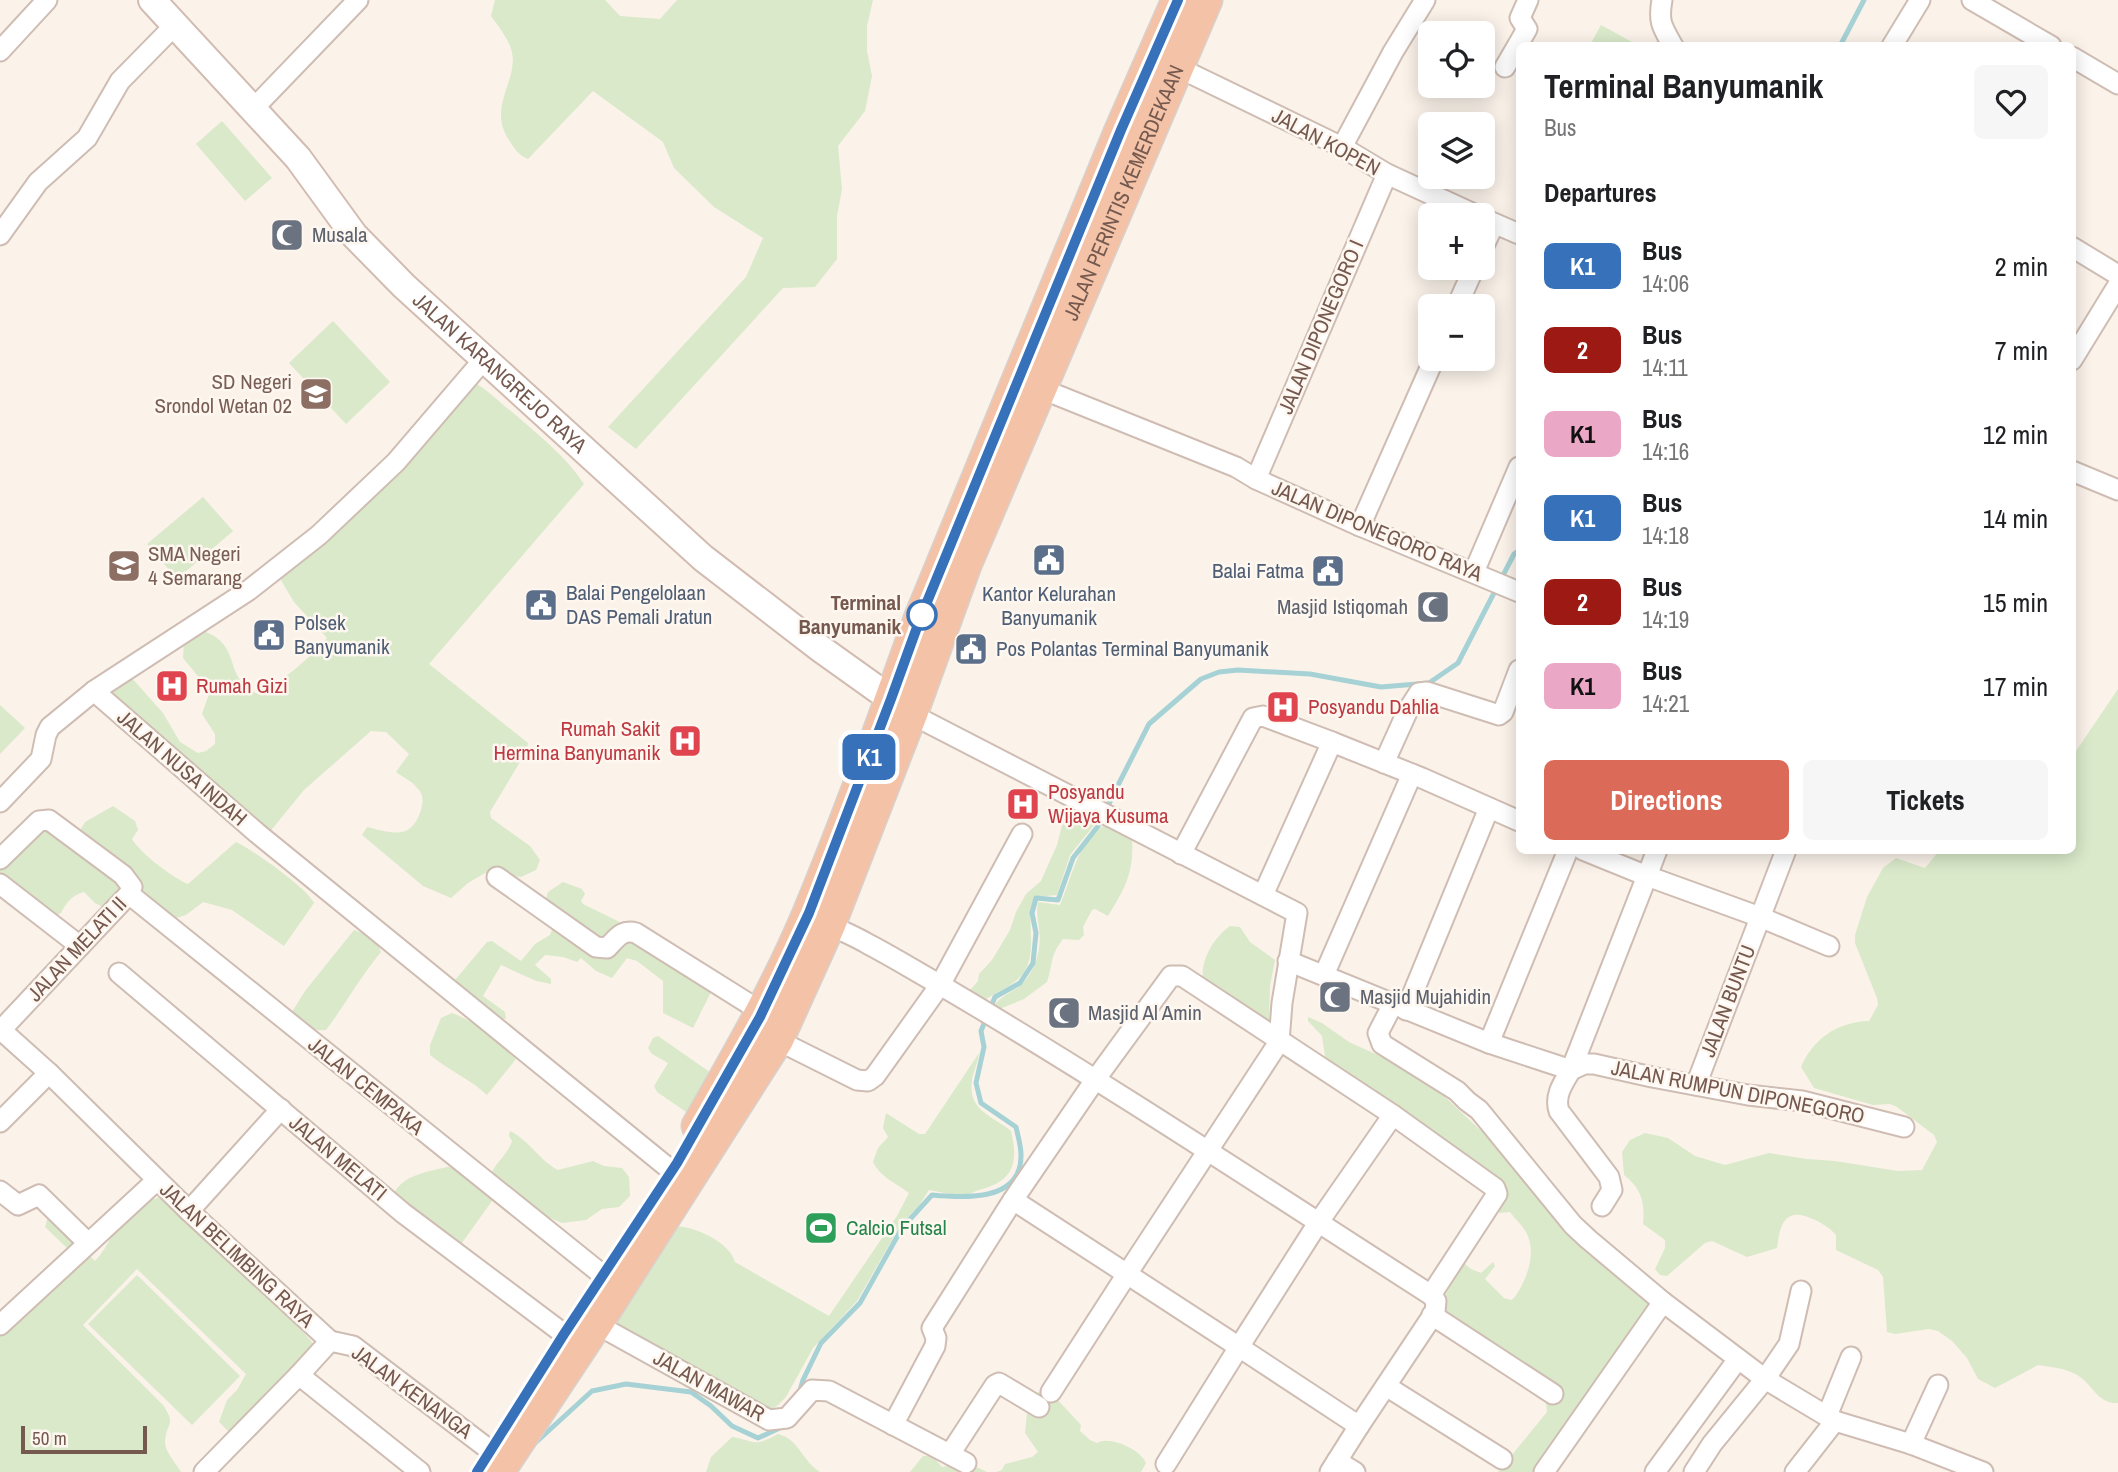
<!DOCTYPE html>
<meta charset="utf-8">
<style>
:root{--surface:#fff;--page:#f6f6f6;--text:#202124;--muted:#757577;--accent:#dc6a58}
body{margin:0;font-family:"Archivo Narrow",sans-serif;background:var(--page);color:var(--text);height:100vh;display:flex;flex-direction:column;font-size:26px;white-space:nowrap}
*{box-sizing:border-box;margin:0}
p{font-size:23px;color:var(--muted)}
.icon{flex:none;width:38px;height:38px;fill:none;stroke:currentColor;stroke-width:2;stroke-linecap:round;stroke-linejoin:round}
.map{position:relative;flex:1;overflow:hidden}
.sheet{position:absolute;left:1516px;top:42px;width:560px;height:812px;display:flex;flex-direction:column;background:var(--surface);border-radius:10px;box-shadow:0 4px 18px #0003}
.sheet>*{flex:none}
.badge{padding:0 14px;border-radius:10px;font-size:24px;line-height:46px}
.buttons{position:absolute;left:1418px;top:21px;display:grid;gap:14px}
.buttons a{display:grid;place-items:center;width:77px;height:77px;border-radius:10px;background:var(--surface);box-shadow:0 4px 18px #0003;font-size:35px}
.scale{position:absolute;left:21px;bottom:18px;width:126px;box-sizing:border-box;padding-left:7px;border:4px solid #75594f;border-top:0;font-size:19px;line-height:24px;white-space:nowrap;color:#75594f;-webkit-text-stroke:5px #fef7f0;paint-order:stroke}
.map>.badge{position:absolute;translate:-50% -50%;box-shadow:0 0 0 4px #fff}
h2{padding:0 28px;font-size:26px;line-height:63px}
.round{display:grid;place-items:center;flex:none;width:74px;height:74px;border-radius:10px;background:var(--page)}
.overview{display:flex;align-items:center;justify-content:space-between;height:119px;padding:0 28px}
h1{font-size:33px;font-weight:700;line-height:52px}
.primary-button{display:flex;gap:14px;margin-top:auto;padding:14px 28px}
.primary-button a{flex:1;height:80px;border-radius:10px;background:var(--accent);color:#fff;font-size:28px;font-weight:700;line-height:80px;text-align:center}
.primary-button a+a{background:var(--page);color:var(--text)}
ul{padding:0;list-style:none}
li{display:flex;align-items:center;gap:21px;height:84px;padding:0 28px}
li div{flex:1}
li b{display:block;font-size:26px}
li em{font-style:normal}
li .badge{min-width:77px;font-weight:700;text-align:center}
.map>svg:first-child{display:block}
.green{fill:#d9e9c9}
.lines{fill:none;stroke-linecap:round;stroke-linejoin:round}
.stream{stroke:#a6d2d5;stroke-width:5}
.minor-casing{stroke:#cfbdb3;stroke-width:23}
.secondary-casing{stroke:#d2bcb1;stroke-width:30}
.trunk-casing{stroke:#d8d1ce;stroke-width:35}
.minor{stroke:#fff;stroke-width:19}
.secondary{stroke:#fff;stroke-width:26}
.trunk{stroke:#f3c2a7;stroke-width:32}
.line-casing{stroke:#fff;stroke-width:16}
.line{stroke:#3671b9;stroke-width:10}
.stop-dot{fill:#fff;stroke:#3671b9;stroke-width:3.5}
.labels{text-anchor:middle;stroke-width:5;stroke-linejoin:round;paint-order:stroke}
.street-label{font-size:21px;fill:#75594f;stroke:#fef7f0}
.worship-label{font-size:21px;fill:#5b616d;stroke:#fef7f0;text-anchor:start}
.education-label{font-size:21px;fill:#785e54;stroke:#fef7f0;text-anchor:end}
.service-label{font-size:21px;fill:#4e5e75;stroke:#fef7f0;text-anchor:start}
.stop-label{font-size:21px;font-weight:bold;fill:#75594f;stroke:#fef7f0;text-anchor:end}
.health-label{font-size:21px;fill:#be3a42;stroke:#fef7f0;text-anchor:start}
.leisure-label{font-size:21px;fill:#27864d;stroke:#fef7f0;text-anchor:start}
</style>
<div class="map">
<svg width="2118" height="1472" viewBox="0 0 2118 1472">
<rect width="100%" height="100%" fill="#fbf3ea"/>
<g class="green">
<path d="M495,0H605L620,16L660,19L677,0H873L867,26V51L872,76L865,111L838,146L842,189L837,216V259L815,287L783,288L636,449L608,427L746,277L763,238L714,207L674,168L663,142L593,91L528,159C518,155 515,149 509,140C486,106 521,78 511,49C508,38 498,26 491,16Z"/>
<polygon points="1601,25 1632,42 1630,45 1590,45"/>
<polygon points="222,121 272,178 245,201 196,144"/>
<polygon points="333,321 390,382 346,424 289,363"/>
<path d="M477,384C490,392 499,402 511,411C537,434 565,455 584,484L429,664L528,743L526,752L490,812L491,818L530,846L540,860L536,870L521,877L485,873L468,883L451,898L423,886L362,835L367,827C392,833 411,841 421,810C423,802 424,795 418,789C413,782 403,777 396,772L409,754L386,732L371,731L304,790L268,834L157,742L106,689L130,676L163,713L180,742L198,753L206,751L215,744V734L202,714L210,691L183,658L184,640L206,632C243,647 222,678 258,694C285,679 307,661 327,638L294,602L279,577L463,393Z"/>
<polygon points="203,497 233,531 177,579 147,544"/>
<path d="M2118,689V1403C2097,1404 2093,1384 2077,1375C2066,1368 2050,1367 2038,1365L1995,1388L1978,1379L1967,1358L1952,1341L1938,1331L1929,1329L1895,1334L1887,1332L1883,1277L1878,1270L1836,1250V1235C1830,1228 1822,1223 1813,1219C1785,1206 1780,1224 1777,1248L1747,1257L1712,1241L1705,1243L1667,1276L1660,1275L1655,1269L1665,1248V1240L1643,1224C1645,1203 1642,1189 1624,1175L1622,1152L1630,1140L1645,1133L1668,1138L1695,1156L1725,1165L1769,1153L1807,1159L1835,1161L1898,1171L1922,1170L1937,1142L1934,1135L1897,1107L1890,1104L1873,1105L1814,1088L1801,1067C1813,1039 1837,1022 1869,1021L1878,1005L1877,998L1855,943V935L1867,897L1883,868L1896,858L1925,868L1939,851L2072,850V757Z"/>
<polygon points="0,705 25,728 0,754"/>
<path d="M113,806L135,821L138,830L132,839C140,853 173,878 188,884L236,842C253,850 307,888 314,903L284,946L232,910L203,902L186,915L170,920L141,898L105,908L95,903L84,892C72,895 66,903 61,913L53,917L0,876V862L32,828L78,834L85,822Z"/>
<path d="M1075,807L1099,819L1070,855L1057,895L1034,897C1024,922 1041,957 1019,978C1008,988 993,994 981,1002L970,995V990L978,981L979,974L992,960L1010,930L1016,912L1026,894L1041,881L1057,845L1064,818Z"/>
<path d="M1109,823L1132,835C1134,872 1127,885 1108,916L1095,909L1092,910L1083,927L1084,935L1079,940L1063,939C1050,955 1053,964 1047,982L1024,999L997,1010L994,1006C1002,994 1015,992 1024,982C1036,968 1042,948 1039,929C1038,919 1036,913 1038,902L1060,905C1072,877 1079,836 1109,823Z"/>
<polygon points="563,882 582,889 585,894 581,901 583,904 640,932 712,990 693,1028 663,1013 663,981 637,961 627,958 612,978 596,971 581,958 577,962 563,957 545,955 535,965 551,979 551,984 536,981 501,965 483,996 505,1012 506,1019 495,1018 440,975 455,980 487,942 492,941 521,961 535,944 550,935 554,925 546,899 548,892"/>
<path d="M1230,926L1240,927L1250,942L1275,960L1270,986L1269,1020L1252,1016L1204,983C1198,963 1214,937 1230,926Z"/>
<path d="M354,930C368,935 376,938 381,952C360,977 345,1005 326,1030C313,1032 297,1024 292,1012L305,991Z"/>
<path d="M452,1013C475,1022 502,1038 516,1059L487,1095C470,1079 448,1070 430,1055V1045L441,1018Z"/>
<path d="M1308,1017L1322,1023L1349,1042L1413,1071L1428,1081L1495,1144L1646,1295L1648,1307L1534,1472H1498L1547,1412L1545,1394L1448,1322L1441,1307L1447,1292L1464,1263L1471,1269L1481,1273L1493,1262L1495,1266L1485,1279L1504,1298L1511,1300L1514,1298C1526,1282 1537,1254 1527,1234C1524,1227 1515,1219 1510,1212L1499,1213L1500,1196L1326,1063L1322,1036L1308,1021Z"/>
<polygon points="658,1036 714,1075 689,1114 657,1092 654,1086 668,1063 652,1054 648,1048 653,1038"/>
<path d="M979,1053C978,1062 975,1068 973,1075C965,1110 990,1114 1011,1131C1019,1164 1013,1181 979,1190C973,1192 969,1195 963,1195C952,1195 941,1192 929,1190L920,1204L900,1226L857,1301L813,1348L786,1397L777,1406L764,1412L614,1326L620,1302L674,1226C694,1226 730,1242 735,1262L829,1316L897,1216L909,1193C896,1183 880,1177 873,1162L878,1148L888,1137L883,1128L886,1113L919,1134H925Z"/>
<path d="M510,1131C529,1140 540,1161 558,1170L593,1161L604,1166L622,1168L629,1177L630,1196L619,1207L602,1209L586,1220L562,1223L543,1215L490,1176C495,1163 508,1154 512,1141L509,1136Z"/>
<path d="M448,1167L459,1169L491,1191L492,1201L459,1247L393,1198C397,1176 429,1171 448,1167Z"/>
<path d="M159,1197L256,1287L276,1302L312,1342V1351L236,1429L228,1431L219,1422L227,1400L237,1390L246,1374L137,1269L83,1325L163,1405C177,1426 166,1422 165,1442C165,1452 176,1463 181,1472H0V1330L69,1250L45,1227L48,1217L56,1210L83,1249L95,1261C110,1246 115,1222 132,1209C139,1203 151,1201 159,1197Z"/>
<polygon points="137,1275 240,1376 192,1425 88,1324"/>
<path d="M1039,1392L1055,1397L1081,1425L1080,1431L1090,1440L1097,1443C1110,1435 1141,1450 1146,1463L1141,1472H996L1002,1470L1005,1464L1032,1457L1038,1452L1025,1433L1027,1412L1024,1406L1032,1395Z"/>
<path d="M778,1434C799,1439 802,1461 820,1472H706L711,1457L732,1437C757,1441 752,1448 778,1434Z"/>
<path d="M923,1456H932L942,1467C959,1463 971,1463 987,1472H910Z"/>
</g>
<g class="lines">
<g class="stream">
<polyline points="1840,46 1864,0"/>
<path d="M799,1394L803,1380L821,1343L860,1303L902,1228L932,1195C964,1198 1022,1202 1021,1155C1021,1146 1018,1136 1016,1127L981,1103L976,1083L984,1047L981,1031L995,997L1020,983L1033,963L1036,933L1032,913L1036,898L1058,900L1073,858L1102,821L1112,797L1149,724L1201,679L1219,672L1238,670L1310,674L1381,687L1429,683L1458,663L1514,554L1519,551"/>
<polyline points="533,1445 592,1391 626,1384 691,1392 711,1406 732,1426 758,1438 784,1426"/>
</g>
<defs>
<g id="minor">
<path d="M1662,0C1658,22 1662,27 1673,46"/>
<polyline points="1972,0 2051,46"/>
<polyline points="1892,46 1920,0"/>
<polyline points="0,51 47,0"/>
<polyline points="2072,57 2118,84"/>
<polyline points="1177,67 1342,147 1387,174 1476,215"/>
<polyline points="1505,67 1527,29 1520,18 1528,0"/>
<polyline points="253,109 358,0"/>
<polyline points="1342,147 1393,52 1425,0"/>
<polyline points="1482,218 1519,234"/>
<polyline points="0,235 38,182 87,138 120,81 175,25"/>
<polyline points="2072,247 2118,275"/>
<polyline points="1482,250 1494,224"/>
<polyline points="1457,306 1474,268"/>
<polyline points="2072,360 2118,285"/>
<polyline points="1032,385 1236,467 1256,479 1360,526 1519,592"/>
<polyline points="2072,471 2118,490"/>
<polyline points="1256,479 1387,174"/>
<polyline points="1360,526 1434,359"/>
<polyline points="1474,572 1519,467"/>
<polyline points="94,691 257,833 672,1171"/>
<polyline points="911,714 1297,913 1282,1003 1279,1042 1127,1274 1239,1347 1166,1464"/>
<polyline points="1384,763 1408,710 1419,693 1427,692 1499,715 1503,712 1519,670"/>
<polyline points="0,802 41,759 46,735 50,727 94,691 249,590 319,535 396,462 485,358"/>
<polyline points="1583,850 1647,876 1657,850"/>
<polyline points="1181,854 1253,718 1263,716 1332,742"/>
<polyline points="0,859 39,821 49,820 123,875 132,887 129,894 1,1030"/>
<path d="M497,877L596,947L607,948C617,938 622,929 636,933L762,1012"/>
<polyline points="0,884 80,946"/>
<polyline points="129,894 604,1276"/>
<polyline points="1263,895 1332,742 1422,778 1519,821"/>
<path d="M821,920C836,929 853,935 868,944C893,957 917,972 942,986C1108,1084 1269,1191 1431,1295L1436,1301L1435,1312L1359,1426L1239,1347L1318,1223L1393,1115"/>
<polyline points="1288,961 1489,1043 1571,1070 1584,1064 1594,1064 1652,1077 1748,1095 1802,1101 1904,1127"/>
<polyline points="119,973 403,1213 564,1334"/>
<polyline points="1324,975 1412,774"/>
<polyline points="1393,1004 1378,1033 1382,1044 1457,1091 1467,1101 1479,1110 1573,1225 1588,1239 1663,1302 1765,1379 1835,1421 1911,1444 1983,1472"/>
<polyline points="1406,1010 1489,808"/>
<polyline points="0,1029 49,1073 189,1211 330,1341 299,1375 420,1472"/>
<polyline points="777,1040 857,1080 868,1081 875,1076 940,985 1022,834"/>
<polyline points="1489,1043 1568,850"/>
<polyline points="1696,1085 1786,850"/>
<polyline points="0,1122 49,1073"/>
<polyline points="0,1191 18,1205 39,1195 88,1243"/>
<path d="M1602,1206L1612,1190L1609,1177L1559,1111C1554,1096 1563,1083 1571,1070L1647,876L1760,917L1829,946"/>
<polyline points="189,1211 281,1109"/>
<polyline points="1432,1315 1553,1394"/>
<polyline points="596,1324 769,1420 787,1418 812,1390 829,1391 966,1463"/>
<polyline points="0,1325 157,1180"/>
<polyline points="330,1341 353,1346 491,1451"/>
<polyline points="1386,1386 1502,1459"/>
<polyline points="1051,1392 1127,1274 1013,1200 1095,1080 1171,976 1182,976 1393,1115 1495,1188 1497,1194 1431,1295"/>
<polyline points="1827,1416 1851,1357"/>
<polyline points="893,1425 935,1346 936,1338 932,1328 1013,1200"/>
<polyline points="1911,1444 1938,1385"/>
<polyline points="950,1454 995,1385 999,1383 1039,1407"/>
<polyline points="1337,1461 1355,1472"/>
<polyline points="204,1472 299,1375"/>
<polyline points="1330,1472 1359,1426"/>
<polyline points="1544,1472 1663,1302"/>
<polyline points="1655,1472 1738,1359"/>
<polyline points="1694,1472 1712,1444 1765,1379 1789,1344 1801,1291"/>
<polyline points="1795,1472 1835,1421"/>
</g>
<g id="secondary">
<path id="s1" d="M152,0L298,158L354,235L404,286L703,558L821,649L891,699"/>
</g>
<g id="trunk">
<path d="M698,1126C738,1056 778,987 809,913C849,817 885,717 920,619L1121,130L1178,0"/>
<path id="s2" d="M498,1472L596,1324L777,1040L829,925L911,714L965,565L1206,0"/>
</g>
</defs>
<use href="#minor" class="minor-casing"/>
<use href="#secondary" class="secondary-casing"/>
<use href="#trunk" class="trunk-casing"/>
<use href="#minor" class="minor"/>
<use href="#secondary" class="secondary"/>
<use href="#trunk" class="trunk"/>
</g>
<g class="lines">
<defs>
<polyline id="line" points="477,1472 564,1334 677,1163 760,1017 809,913 891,699 920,619 1121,130 1178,0"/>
</defs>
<use href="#line" class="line-casing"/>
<use href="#line" class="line"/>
</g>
<defs>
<symbol id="mosque-square" viewBox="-11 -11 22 22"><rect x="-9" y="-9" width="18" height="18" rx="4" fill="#6b7280" stroke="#fef7f0"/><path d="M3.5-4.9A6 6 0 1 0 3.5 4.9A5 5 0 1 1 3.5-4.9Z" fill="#fff"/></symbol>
<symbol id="school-square" viewBox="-11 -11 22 22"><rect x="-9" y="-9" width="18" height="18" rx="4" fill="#8d6e63" stroke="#fef7f0"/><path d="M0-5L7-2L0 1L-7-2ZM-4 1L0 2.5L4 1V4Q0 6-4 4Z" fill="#fff"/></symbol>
<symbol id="civic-square" viewBox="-11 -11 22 22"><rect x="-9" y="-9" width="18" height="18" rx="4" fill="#5c6f8a" stroke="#fef7f0"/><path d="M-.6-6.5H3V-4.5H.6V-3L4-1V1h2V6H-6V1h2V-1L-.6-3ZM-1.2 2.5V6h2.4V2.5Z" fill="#fff"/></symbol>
<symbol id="hospital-square" viewBox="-11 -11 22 22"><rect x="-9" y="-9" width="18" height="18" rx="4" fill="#e0444e" stroke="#fef7f0"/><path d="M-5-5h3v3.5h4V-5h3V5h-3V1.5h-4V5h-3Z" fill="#fff"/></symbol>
<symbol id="stadium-square" viewBox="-11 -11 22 22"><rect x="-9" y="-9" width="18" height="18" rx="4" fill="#2e9e5b" stroke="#fef7f0"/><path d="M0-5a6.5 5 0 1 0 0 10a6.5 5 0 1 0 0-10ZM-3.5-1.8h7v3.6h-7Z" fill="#fff"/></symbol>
</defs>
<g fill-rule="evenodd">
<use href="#mosque-square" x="268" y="216" width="38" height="38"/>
<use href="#school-square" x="297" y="375" width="38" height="38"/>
<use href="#civic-square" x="1030" y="541" width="38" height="38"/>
<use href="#school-square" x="105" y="547" width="38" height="38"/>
<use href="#civic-square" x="1309" y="552" width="38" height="38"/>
<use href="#civic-square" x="522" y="586" width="38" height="38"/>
<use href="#mosque-square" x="1414" y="588" width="38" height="38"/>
<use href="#civic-square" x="250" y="616" width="38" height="38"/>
<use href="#civic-square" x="952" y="630" width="38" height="38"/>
<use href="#hospital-square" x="153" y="667" width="38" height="38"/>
<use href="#hospital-square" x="1264" y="688" width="38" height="38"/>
<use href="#hospital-square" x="666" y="722" width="38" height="38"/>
<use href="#hospital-square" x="1004" y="785" width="38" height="38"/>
<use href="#mosque-square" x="1316" y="978" width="38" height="38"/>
<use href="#mosque-square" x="1045" y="994" width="38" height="38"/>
<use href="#stadium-square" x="802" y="1209" width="38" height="38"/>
</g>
<circle class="stop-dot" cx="922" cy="615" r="14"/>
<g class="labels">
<g class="street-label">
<text transform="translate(1326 142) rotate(28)" y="7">JALAN KOPEN</text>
<text dy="7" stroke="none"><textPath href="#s2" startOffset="1430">JALAN PERINTIS KEMERDEKAAN</textPath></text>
<text transform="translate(1321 327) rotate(-67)" y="7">JALAN DIPONEGORO I</text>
<text dy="7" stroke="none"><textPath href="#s1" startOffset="511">JALAN KARANGREJO RAYA</textPath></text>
<text transform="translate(1377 531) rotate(23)" y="7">JALAN DIPONEGORO RAYA</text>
<text transform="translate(182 768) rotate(41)" y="7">JALAN NUSA INDAH</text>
<text transform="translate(77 949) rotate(-47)" y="7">JALAN MELATI II</text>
<text transform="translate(1728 1001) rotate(-69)" y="7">JALAN BUNTU</text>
<text transform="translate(366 1086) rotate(39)" y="7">JALAN CEMPAKA</text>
<text transform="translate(1738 1092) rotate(11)" y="7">JALAN RUMPUN DIPONEGORO</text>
<text transform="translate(338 1158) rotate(40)" y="7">JALAN MELATI</text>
<text transform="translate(237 1255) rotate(43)" y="7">JALAN BELIMBING RAYA</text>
<text transform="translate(709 1386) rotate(29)" y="7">JALAN MAWAR</text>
<text transform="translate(412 1392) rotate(36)" y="7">JALAN KENANGA</text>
</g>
<g class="worship-label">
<text x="312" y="242">Musala</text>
<text x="1408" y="614" text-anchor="end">Masjid Istiqomah</text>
<text x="1360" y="1004">Masjid Mujahidin</text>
<text x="1088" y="1020">Masjid Al Amin</text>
</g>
<g class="education-label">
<text x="292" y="389">SD Negeri<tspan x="292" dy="24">Srondol Wetan 02</tspan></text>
<text x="148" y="561" text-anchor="start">SMA Negeri<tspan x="148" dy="24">4 Semarang</tspan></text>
</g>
<g class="service-label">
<text x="1304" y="578" text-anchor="end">Balai Fatma</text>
<text x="566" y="600">Balai Pengelolaan<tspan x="566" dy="24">DAS Pemali Jratun</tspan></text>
<text x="1049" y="601" text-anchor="middle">Kantor Kelurahan<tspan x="1049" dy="24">Banyumanik</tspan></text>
<text x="294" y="630">Polsek<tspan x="294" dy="24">Banyumanik</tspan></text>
<text x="996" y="656">Pos Polantas Terminal Banyumanik</text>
</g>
<g class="stop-label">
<text x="901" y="610">Terminal<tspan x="901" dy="24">Banyumanik</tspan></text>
</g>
<g class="health-label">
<text x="196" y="693">Rumah Gizi</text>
<text x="1308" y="714">Posyandu Dahlia</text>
<text x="660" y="736" text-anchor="end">Rumah Sakit<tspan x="660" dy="24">Hermina Banyumanik</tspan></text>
<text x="1048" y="799">Posyandu<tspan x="1048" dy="24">Wijaya Kusuma</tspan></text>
</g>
<g class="leisure-label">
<text x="846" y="1235">Calcio Futsal</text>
</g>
</g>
</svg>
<div class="buttons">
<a><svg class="icon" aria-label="locate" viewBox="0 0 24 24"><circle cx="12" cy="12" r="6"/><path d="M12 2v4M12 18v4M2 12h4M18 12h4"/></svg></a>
<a><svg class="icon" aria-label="layers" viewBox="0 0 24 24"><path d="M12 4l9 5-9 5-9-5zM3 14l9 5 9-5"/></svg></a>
<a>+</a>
<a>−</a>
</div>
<div class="scale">50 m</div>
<b class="badge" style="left:869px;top:757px;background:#3671b9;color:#fff">K1</b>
<section class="sheet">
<div class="overview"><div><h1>Terminal Banyumanik</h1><p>Bus</p></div><a class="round"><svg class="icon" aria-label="heart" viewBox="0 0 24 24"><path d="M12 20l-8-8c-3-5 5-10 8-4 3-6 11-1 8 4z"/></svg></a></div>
<h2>Departures</h2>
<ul>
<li><span class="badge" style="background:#3671b9;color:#fff">K1</span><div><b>Bus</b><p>14:06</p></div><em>2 min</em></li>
<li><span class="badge" style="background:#9c1a13;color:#fff">2</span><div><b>Bus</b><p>14:11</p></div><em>7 min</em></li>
<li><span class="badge" style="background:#eba7c6;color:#111">K1</span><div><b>Bus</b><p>14:16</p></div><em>12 min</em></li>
<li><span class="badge" style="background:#3671b9;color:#fff">K1</span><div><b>Bus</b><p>14:18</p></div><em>14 min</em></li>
<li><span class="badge" style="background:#9c1a13;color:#fff">2</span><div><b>Bus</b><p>14:19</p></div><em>15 min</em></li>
<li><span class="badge" style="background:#eba7c6;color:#111">K1</span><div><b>Bus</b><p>14:21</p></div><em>17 min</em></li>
</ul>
<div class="primary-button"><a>Directions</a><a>Tickets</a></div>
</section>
</div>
